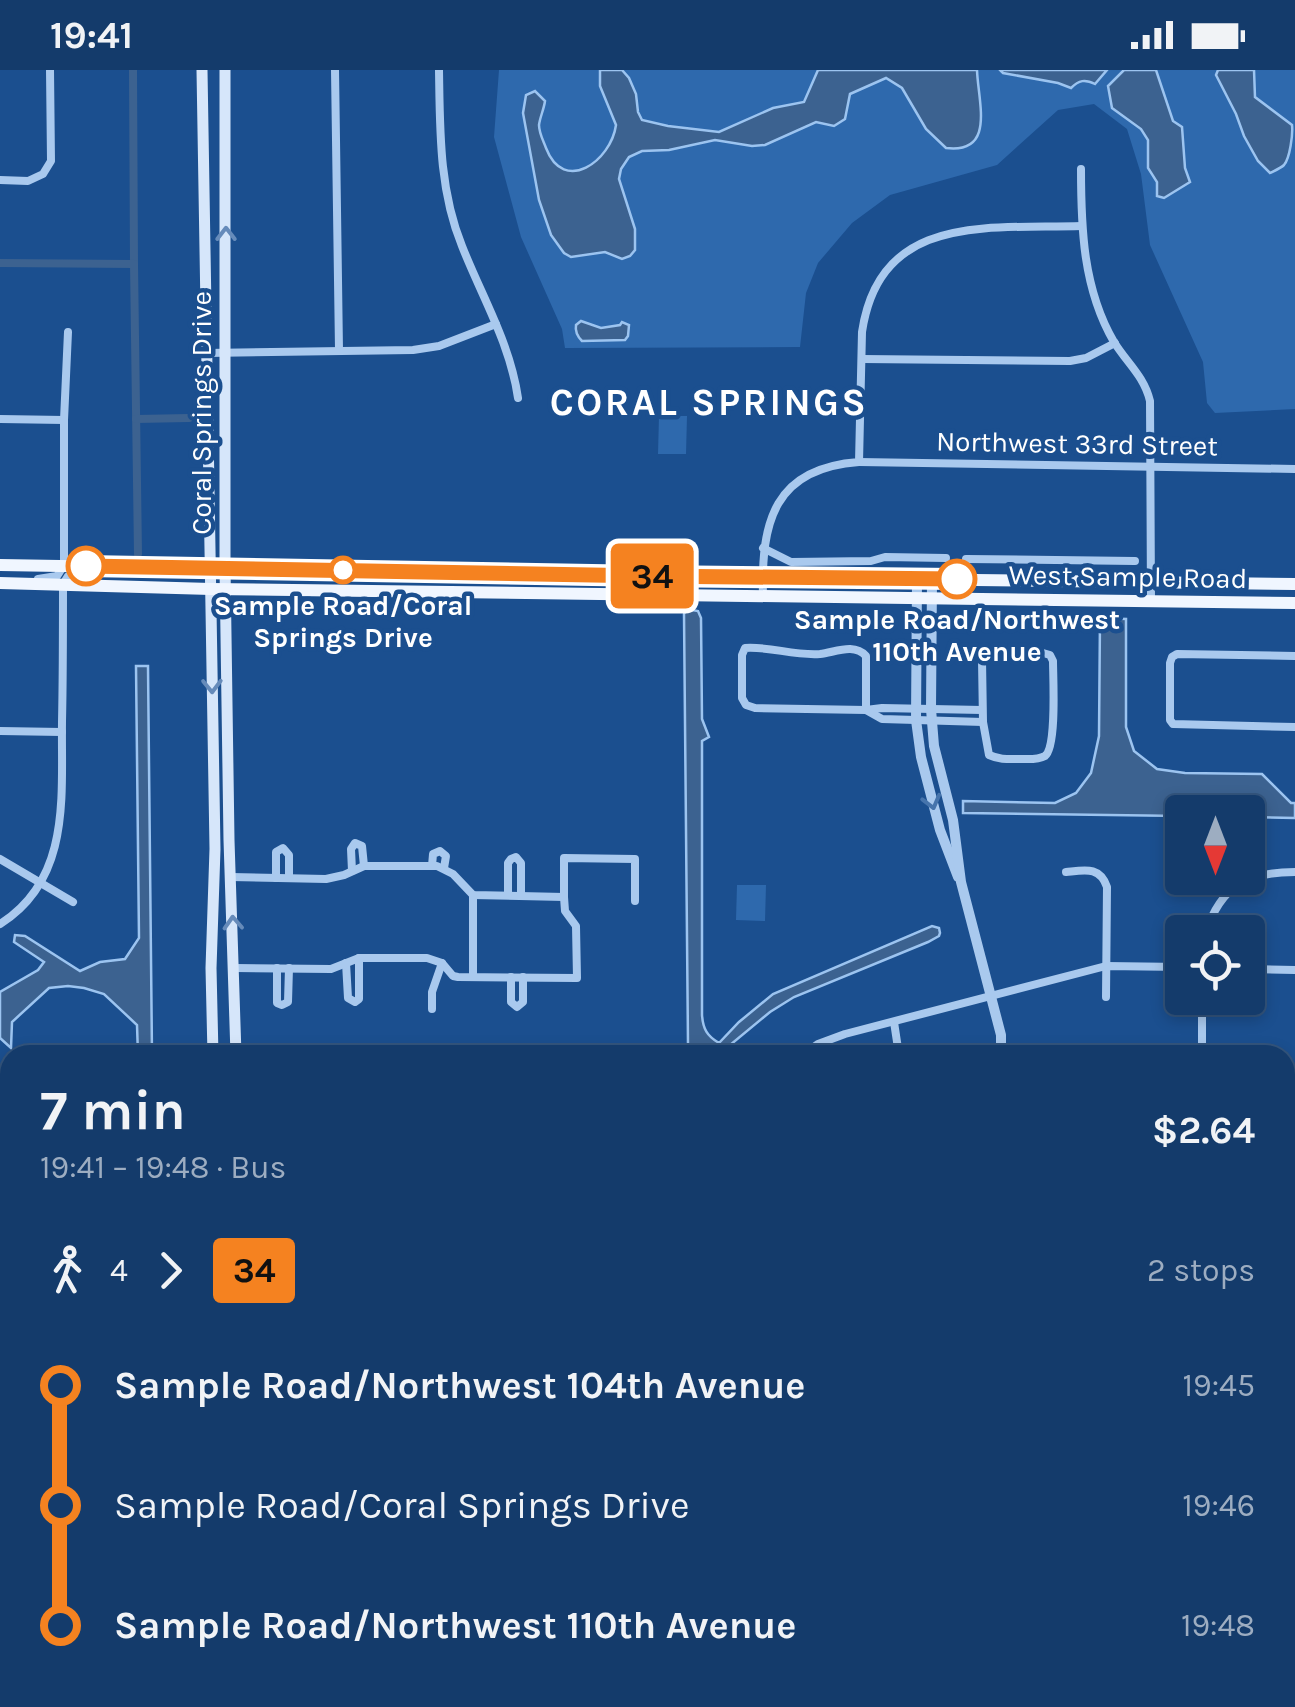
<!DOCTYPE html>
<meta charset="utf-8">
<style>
:root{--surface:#143b6b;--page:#214673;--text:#f1f3f6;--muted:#9dadc1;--line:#33557e}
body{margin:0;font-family:Karla,sans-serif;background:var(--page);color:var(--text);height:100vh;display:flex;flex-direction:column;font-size:38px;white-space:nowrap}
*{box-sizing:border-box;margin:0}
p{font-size:32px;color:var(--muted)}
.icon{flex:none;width:55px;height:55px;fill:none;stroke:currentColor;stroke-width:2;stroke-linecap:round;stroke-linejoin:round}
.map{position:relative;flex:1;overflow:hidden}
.drawer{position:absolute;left:0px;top:975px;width:1295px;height:662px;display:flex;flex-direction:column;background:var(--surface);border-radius:30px 30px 0 0;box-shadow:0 5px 15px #0003,0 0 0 2px var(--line)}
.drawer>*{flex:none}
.badge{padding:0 20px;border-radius:8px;font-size:35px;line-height:65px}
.needle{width:65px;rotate:180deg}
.controls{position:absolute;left:1165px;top:725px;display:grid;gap:20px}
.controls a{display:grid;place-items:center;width:100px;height:100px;border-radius:10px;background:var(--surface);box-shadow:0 5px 15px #0003,0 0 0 2px var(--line);font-size:50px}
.map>.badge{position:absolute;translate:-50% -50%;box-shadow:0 0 0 5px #fff}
.legs{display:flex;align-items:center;gap:15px;height:110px;padding:0 40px;font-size:32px}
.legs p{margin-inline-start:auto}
.overview{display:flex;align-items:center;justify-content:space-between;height:170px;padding:0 40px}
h1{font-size:55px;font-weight:700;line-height:75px}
ul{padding:0 40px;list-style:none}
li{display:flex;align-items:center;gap:35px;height:120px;font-size:38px}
li i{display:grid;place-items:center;width:15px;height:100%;margin:0 12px;background:currentColor}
li i::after{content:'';width:25px;height:25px;margin:-12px;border:8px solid;border-radius:50%;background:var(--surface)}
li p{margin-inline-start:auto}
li:first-child i{background:linear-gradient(#0000 50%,currentColor 0)}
li:last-child i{background:linear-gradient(currentColor 50%,#0000 0)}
.status{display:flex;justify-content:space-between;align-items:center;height:70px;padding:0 50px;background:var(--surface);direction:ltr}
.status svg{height:28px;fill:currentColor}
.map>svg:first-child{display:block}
.green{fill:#2e69ad}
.water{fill:#3c6290;stroke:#9cc4f0;stroke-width:2.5}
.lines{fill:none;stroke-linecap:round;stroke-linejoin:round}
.canal{stroke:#3c6290;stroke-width:8}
.minor{stroke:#a9c9ee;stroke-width:8}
.tertiary{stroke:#a9c9ee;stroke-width:10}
.secondary{stroke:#d6e6fa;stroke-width:11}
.primary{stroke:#f0f6ff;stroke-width:12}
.oneway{stroke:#668bba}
.oneway2{stroke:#4674ac}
.line-1-casing{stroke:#fff;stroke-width:22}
.line-1{stroke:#f58220;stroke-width:15}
.stop-1-dot{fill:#fff;stroke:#f58220;stroke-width:5}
.labels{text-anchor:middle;stroke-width:9;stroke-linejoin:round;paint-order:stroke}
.street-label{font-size:28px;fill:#fff;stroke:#1b4f8f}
.stop-label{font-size:28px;font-weight:bold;fill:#fff;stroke:#1b4f8f}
.district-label{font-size:38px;font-weight:bold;letter-spacing:2.5px;fill:#fff;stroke:#1b4f8f}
</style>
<div class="status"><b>19:41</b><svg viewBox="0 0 49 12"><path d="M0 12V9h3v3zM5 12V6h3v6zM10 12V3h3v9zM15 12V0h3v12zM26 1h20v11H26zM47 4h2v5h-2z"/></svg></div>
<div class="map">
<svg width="1295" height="1637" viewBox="0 0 1295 1637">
<rect width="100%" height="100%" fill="#1b4f8f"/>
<g class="green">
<polygon points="499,0 1295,0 1295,339 1215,343 1207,333 1203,292 1150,175 1141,104 1127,59 1094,34 1058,40 997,95 890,125 852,153 818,193 806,223 800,277 565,278 562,259 521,167 494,67"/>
<polygon points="659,346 687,346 686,384 658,384"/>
<polygon points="737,815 766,815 765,851 736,850"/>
</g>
<g class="water">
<path d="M600,0H622L629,8L636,24L638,42L642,50L668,56L719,62L773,38L804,32L818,0H977C978,32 996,84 946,78L926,59L902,18L886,8L850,24L845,49L834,56L816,52L765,75L752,76L715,70L669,80L642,81L629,87L621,99L619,109L635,159V180L630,186L622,189L605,182L571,187L564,183L551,165L539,130L523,43L526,25L535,21L545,31C544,39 540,47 539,55C539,63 543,70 546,78C564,125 611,91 616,55L600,16Z"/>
<path d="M1000,0H1107L1095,14C1085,9 1079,10 1071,18L1058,13L1003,3Z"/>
<polygon points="1124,0 1156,0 1173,51 1182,57 1185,98 1190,112 1164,128 1157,126 1157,112 1148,98 1148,70 1141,59 1112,38 1108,16"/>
<path d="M1218,0H1254L1255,27L1292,55C1293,64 1290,88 1284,95C1281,98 1274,101 1270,103L1258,91L1244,66L1236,44L1216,5Z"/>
<path d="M581,251L601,258L620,255L622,252L629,255L628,266L625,270L582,271C577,266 575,261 576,255Z"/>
<path d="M686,539L698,541L701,548L702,649L709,667L702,671V945C703,959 707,966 719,973L739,952L773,924L932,856L939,858L940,863L939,866L928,872L794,927L770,942L718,985H588L590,978L595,976L683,978L688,975L684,544Z"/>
<polygon points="1100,548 1126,549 1126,657 1134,681 1157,699 1185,703 1262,704 1291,733 1295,733 1295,748 1248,747 1248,742 1182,742 1182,746 963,743 963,731 1055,733 1076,723 1091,703 1099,666"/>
<polygon points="136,596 148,596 152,985 138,985 137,955 104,924 84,918 68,916 49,918 12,952 11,978 0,968 0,922 38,900 44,892 14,872 15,865 25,866 80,901 100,892 125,889 139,868"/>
</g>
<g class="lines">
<g class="canal">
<polyline points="133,0 134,194"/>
<polyline points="0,193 134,194 138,484"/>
<polyline points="136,349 189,348"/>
<polyline points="151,1628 151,1637"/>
</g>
<g class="minor">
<polyline points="335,0 339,280"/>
<path d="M439,0C440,60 439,120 462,176C482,227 510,273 518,328"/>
<path d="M1081,99C1081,158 1083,219 1114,272C1127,293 1144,306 1150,331L1151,530"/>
<polyline points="0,110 28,111 43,104 51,91 50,0"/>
<polyline points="206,283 413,280 439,276 496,254"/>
<polyline points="862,289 1070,291 1086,288 1115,273"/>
<polyline points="0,349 64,350"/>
<polyline points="859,392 1295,399"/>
<polyline points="763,478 791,492 871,491 885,487 946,488"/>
<polyline points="966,489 1135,491"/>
<polyline points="38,509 57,506 64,495 64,350 68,262"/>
<path d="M763,526C761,452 774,398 859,392L862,262C880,142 989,159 1081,156"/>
<path d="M992,582L1043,583L1050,585L1053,591C1053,607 1057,677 1045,686C1038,690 1028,689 1021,689C1009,689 1000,690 989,685L983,652L982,590L986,584Z"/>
<polyline points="1295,586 1177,584 1172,587 1170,593 1170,650 1173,654 1295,657"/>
<path d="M866,640V586C854,573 836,582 820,584C794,586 769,576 745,578L742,585V628L746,635L755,638L866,640L882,638L982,640"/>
<polyline points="866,640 882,649 983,652"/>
<polyline points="0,661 62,662"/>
<polyline points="0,789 73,832"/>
<polyline points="432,796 433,784 440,781 446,786 444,798"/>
<polyline points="352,801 351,779 355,773 362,776 364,796"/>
<path d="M1066,802C1085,800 1100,796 1107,817L1106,927"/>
<polyline points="231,807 326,809 344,805 364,796 437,796 453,804 473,825 564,827 564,788 635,789 635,831"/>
<polyline points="276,808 276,782 283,778 289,785 289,808"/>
<polyline points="1209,808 1225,824"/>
<polyline points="473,825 473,907"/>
<polyline points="508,825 508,793 511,789 516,787 521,793 521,826"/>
<path d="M0,854C72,809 61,724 62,652C63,606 63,560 63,514L68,506L89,500"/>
<path d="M1206,862C1221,816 1247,802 1295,802"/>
<polyline points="346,893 348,928 355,932 359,929 359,888"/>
<polyline points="235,898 331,899 359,888 427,888 442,893 453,906 458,907 577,908 576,856 565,841 564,827"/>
<polyline points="277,898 277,933 282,935 288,932 289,898"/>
<polyline points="1248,899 1295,900"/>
<polyline points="511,907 511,932 517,937 523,932 523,907"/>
<polyline points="432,939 432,922 442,893"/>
<polyline points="894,952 899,985"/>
<polyline points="69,985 69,980"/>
<polyline points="803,985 818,974 845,964 1106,896 1182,897"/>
<polyline points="1202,985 1202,928"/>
<polyline points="0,1146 10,1148"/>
<polyline points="1285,1155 1295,1156"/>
<polyline points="0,1261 10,1261"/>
<polyline points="1285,1362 1295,1363"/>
<polyline points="0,1377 10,1377"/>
<polyline points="1285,1449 1295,1449"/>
<polyline points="0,1507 10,1511"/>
<polyline points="1285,1535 1295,1535"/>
<polyline points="0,1593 10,1586"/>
<polyline points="88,1628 88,1637"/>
<polyline points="344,1628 344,1637"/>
<polyline points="475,1628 475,1630"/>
<polyline points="693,1628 693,1637"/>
<polyline points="1051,1628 1052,1637"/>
<polyline points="1251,1628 1253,1637"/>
<polyline points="587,1637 588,1628"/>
<polyline points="797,1637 798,1628"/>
</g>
<g class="tertiary">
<polyline points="917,509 916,650 921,687 940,760 958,807"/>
<polyline points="932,509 931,639 934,676 953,750 961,812 1001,965 1001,985"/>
<polyline points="1285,1267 1295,1267"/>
<polyline points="976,1628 976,1637"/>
</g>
<g class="secondary">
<polyline points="202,0 215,779 211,898 213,985"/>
<polyline points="225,0 225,497 229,770 236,985"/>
<polyline points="219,1628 219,1637"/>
<polyline points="243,1628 243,1637"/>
</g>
<g class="primary">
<polyline points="0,495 647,506 1295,514"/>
<polyline points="0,513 211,519 1295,533"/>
</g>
</g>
<defs><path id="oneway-chevron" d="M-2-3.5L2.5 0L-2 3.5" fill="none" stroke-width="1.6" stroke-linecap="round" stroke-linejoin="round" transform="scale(2.5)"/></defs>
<g class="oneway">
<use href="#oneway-chevron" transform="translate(226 164) rotate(-90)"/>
<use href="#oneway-chevron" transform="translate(212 616) rotate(89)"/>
<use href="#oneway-chevron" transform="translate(233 853) rotate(-93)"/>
</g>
<use class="oneway2" href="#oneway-chevron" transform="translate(932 732) rotate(75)"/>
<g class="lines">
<defs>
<polyline id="line-1" points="86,496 648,506 957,509"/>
</defs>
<use href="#line-1" class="line-1-casing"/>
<use href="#line-1" class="line-1"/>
</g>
<g class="stop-1-dot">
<circle cx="86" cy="496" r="18"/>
<circle cx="343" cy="500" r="12"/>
<circle cx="957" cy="509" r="18"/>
</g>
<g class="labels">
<g class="street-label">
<text transform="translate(201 343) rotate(-90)" y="10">Coral Springs Drive</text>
<text transform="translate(1077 373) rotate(1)" y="10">Northwest 33rd Street</text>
<text transform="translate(1128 506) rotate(1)" y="10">West Sample Road</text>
</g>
<g class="stop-label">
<text x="343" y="545">Sample Road/Coral<tspan x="343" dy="32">Springs Drive</tspan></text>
<text x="957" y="559">Sample Road/Northwest<tspan x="957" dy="32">110th Avenue</tspan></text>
</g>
<g class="district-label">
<text x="709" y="345">CORAL SPRINGS</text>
</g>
</g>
</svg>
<div class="controls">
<a><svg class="needle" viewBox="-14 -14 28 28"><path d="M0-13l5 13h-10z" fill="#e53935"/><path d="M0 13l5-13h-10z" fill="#9dadc1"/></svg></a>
<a><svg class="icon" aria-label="locate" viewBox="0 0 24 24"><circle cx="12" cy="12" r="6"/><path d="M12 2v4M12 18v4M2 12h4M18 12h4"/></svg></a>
</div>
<b class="badge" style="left:652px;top:506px;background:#f58220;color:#111">34</b>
<section class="drawer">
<div class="overview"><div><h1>7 min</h1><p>19:41 – 19:48 · Bus</p></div><b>$2.64</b></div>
<div class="legs"><svg class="icon" aria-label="walk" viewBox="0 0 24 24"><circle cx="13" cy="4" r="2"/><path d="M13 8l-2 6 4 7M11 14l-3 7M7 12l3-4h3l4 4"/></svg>4<svg class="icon" aria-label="forward" viewBox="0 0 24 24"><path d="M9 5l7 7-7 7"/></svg><b class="badge" style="background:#f58220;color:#111">34</b><p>2 stops</p></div>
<ul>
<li><i style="color:#f58220"></i><b>Sample Road/Northwest 104th Avenue</b><p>19:45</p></li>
<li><i style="color:#f58220"></i><span>Sample Road/Coral Springs Drive</span><p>19:46</p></li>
<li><i style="color:#f58220"></i><b>Sample Road/Northwest 110th Avenue</b><p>19:48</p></li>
</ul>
</section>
</div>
